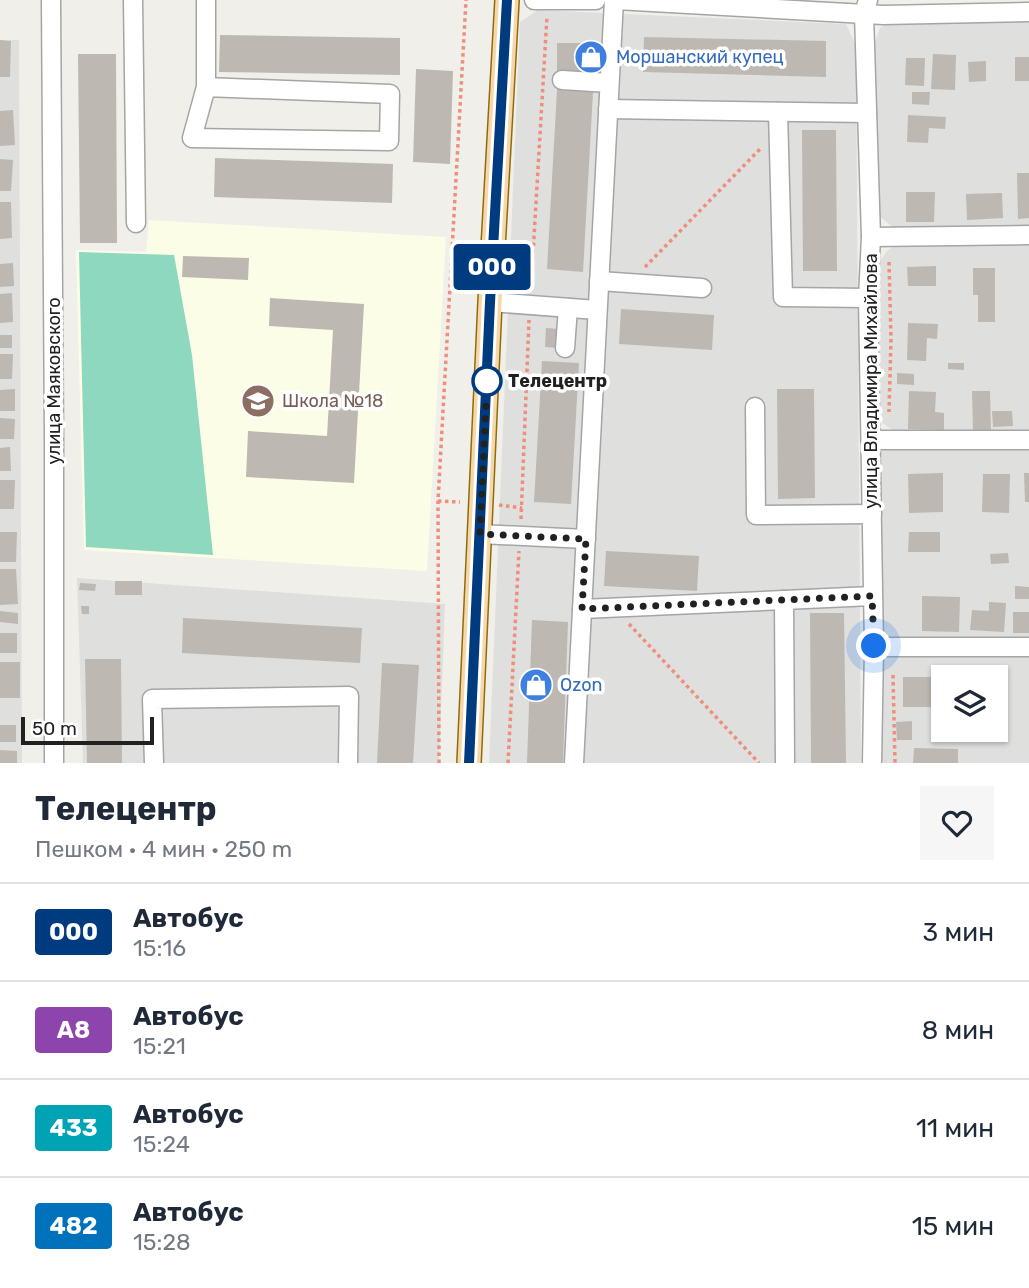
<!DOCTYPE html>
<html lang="ru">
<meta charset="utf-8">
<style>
:root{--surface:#fff;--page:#f6f6f7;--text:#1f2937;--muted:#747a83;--line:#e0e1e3}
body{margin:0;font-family:Rubik,sans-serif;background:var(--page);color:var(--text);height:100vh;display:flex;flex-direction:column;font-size:26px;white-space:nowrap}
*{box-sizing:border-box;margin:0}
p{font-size:23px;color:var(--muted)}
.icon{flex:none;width:38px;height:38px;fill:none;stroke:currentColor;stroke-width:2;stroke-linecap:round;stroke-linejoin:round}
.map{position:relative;height:763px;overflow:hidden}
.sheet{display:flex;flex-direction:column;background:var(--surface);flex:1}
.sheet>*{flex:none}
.badge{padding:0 14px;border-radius:5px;font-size:24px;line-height:46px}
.buttons{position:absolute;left:931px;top:665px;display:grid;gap:14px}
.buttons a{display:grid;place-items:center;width:77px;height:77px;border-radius:0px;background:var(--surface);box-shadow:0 2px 5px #0004;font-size:35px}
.scale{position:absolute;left:21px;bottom:18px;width:133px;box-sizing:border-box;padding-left:7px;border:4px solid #212121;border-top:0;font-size:19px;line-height:24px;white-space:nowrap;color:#212121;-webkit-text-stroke:5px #fff;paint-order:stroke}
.you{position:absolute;width:35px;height:35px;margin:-18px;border:5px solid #fff;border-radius:50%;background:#1a73e8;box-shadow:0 0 0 10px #1a73e833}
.map>.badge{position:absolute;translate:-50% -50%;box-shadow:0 0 0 4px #fff}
.round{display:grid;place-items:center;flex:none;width:74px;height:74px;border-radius:0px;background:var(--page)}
.summary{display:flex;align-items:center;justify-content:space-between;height:119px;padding:0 35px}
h1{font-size:33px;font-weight:700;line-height:52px}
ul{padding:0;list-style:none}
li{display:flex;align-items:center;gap:21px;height:98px;padding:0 35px;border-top:2px solid var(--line)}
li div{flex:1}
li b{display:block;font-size:26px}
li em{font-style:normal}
li .badge{min-width:77px;font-weight:700;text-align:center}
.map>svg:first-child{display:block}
.residential{fill:#dfdfde;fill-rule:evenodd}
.education{fill:#fcfde6}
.pitch{fill:#8ed8bf}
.building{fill:#beb8b2}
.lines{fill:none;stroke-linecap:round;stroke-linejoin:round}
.minor-casing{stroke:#a5a5a5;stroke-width:21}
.major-casing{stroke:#916c0d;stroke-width:26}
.path{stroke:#ee8e7c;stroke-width:3.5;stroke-dasharray:3.5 3.5;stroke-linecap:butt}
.minor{stroke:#fff;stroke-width:18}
.major{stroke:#f4d8aa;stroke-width:23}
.line-casing{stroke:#fff;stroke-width:16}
.line{stroke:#003b80;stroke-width:10}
.walk{stroke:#212121;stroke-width:7;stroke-dasharray:0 12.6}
.stop-dot{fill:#fff;stroke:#003b80;stroke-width:3.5}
.labels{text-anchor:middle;stroke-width:7;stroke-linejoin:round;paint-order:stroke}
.shop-label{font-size:18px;fill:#366cbe;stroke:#fff;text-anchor:start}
.street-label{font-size:18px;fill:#212121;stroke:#fff}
.stop-label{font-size:18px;font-weight:bold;fill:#212121;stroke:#fff;text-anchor:start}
.education-label{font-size:18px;fill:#785e54;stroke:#fff;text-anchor:start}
</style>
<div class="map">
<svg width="1029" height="763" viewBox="0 0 1029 763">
<rect width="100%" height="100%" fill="#f1efe9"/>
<g class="residential">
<polygon points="538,10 846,24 856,46 861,763 489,763 520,22"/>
<polygon points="1029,22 1029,227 894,228 878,215 874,45 880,28 889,23"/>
<polygon points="0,40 19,40 22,763 0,763"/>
<polygon points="1029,239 1029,434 895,432 877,419 874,269 887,251 900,241"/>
<polygon points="1029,444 1029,638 889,638 884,636 876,630 876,456 879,448"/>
<polygon points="77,578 445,604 439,763 83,763"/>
<path d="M1029,651V763H880V665L883,655ZM943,677H996V730H943Z"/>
</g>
<polygon class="education" points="149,220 446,237 427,571 84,550 76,250 146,252"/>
<polygon class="pitch" points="79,252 174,255 192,355 213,555 86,547"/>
<g class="building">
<polygon points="220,35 400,38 400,75 219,72"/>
<polygon points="644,37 826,41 826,77 643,72"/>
<polygon points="0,40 11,41 10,77 0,77"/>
<polygon points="557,43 606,43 605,71 557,71"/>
<polygon points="78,54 116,54 117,243 80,243"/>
<polygon points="933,54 956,55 955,90 931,89"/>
<rect x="1015" y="57" width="14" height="24"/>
<polygon points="906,58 925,58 924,86 905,85"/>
<polygon points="986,61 986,81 969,82 968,62"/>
<polygon points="416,69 453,71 450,164 413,162"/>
<polygon points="557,90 593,92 583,272 547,269"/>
<polygon points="912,92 930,92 929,105 912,104"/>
<polygon points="13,110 15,145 0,146 0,111"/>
<polygon points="908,115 946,117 945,129 929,128 928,143 907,142"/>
<polygon points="802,130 836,130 837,271 803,271"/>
<polygon points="215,158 393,164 392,203 214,197"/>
<polygon points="0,159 13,160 11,191 0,191"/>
<polygon points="1017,173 1029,173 1029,218 1018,219"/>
<polygon points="906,192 935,192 934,222 906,222"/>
<polygon points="1002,193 1003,218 967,220 966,194"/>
<polygon points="0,202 11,202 12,238 0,239"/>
<polygon points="183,256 249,258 248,280 182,277"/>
<polygon points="13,263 14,286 0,287 0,264"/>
<polygon points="936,266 936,286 908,286 907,267"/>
<polygon points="973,268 995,268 995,322 978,322 978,295 973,295"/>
<polygon points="12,293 13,322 0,323 0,294"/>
<polygon points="270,298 364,304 354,483 246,477 248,431 327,436 333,330 269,326"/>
<polygon points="621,309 714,315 712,350 619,344"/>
<polygon points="908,323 938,324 937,339 927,338 926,361 907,360"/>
<polygon points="546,328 559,329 558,348 545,347"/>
<rect x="0" y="335" width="12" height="13"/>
<polygon points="0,354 13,354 12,379 0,379"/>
<polygon points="542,361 579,363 571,504 534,502"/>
<polygon points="948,363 964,363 964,370 948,369"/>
<polygon points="897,373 914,374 914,385 897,384"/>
<polygon points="15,389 15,411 0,411 0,390"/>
<polygon points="777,389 814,389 815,498 778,499"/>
<polygon points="909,391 936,392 935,412 944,413 944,430 908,429"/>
<polygon points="972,391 990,391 991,430 973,430"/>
<polygon points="992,411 1012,411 1013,426 993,427"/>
<polygon points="0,418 15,419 14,439 0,439"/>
<polygon points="10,447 11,471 0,471 0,448"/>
<polygon points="943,473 943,512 909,513 908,474"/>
<polygon points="1024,473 1029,473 1029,502 1025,502"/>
<polygon points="983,474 1010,474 1009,513 982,512"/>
<polygon points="0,480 15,480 14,509 0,509"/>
<polygon points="0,532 17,532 16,562 0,562"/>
<polygon points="909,532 940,532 940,552 908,552"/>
<polygon points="606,551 699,556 697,591 604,586"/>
<polygon points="1008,553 1009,563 991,564 990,554"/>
<polygon points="0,569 16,569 18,604 0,605"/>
<rect x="115" y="581" width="27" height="14"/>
<polygon points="80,583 96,584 95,591 79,590"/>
<polygon points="1015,586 1029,587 1029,599 1015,599"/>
<polygon points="922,596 960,597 959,632 922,631"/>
<polygon points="989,602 1006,603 1004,632 970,630 972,610 989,611"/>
<polygon points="81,606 89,606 89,614 82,614"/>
<polygon points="0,611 18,613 18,624 0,622"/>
<rect x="1013" y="612" width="16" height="21"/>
<polygon points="810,613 844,613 846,763 811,763"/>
<polygon points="183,618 362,628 360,663 182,653"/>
<polygon points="532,620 568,622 563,763 527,763"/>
<rect x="0" y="633" width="17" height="20"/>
<polygon points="85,659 121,659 122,763 87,763"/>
<rect x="0" y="662" width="20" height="36"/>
<polygon points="382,663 419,665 413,763 377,763"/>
<rect x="903" y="677" width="40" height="30"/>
<rect x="996" y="693" width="5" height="9"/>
<polygon points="912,721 912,740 897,740 896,722"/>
<rect x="0" y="725" width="16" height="17"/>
<polygon points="914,748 958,749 958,763 913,763"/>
<polygon points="0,750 17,751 17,763 0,763"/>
</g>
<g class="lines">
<defs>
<g id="minor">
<polyline points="51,0 54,439 54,763"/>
<polyline points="133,0 136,223"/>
<polyline points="206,0 206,87 192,138 389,141 390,94 206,87"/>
<polyline points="534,0 596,0"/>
<polyline points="616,0 883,15 1029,12"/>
<polyline points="868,0 864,14 871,237 868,298 874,647 872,763"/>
<polyline points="562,80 609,83"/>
<polyline points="608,109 867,113"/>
<polyline points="778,112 783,297 868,298"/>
<polyline points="871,237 1029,235"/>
<polyline points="599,281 702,288"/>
<polyline points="490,302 597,310"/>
<polyline points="565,348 568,308"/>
<polyline points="755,407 756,515 872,514"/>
<polyline points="871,440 1029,440"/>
<polyline points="480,534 586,539"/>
<polyline points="582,609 784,600"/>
<polyline points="874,647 1029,647"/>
<polyline points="154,763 152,699 349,696 348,763"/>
<polyline points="574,763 614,0"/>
<polyline points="785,763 784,600 872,596"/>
</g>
<polyline id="major" points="469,763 490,302 507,0"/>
</defs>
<use href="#minor" class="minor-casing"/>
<use href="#major" class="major-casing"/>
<g class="path">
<polyline points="889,262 891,339 889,412"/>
<polyline points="645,267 762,147"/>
<polyline points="531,288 547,16"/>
<polyline points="438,501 460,502"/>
<polyline points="499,505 522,508"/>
<polyline points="521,519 529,320"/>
<polyline points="629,624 759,763"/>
<polyline points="893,675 895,763"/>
<polyline points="439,763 438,501 466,0"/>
<polyline points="508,763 519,551"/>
</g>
<use href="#minor" class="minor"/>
<use href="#major" class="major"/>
</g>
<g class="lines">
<defs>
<polyline id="line" points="469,763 490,302 507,0"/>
</defs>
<use href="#line" class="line-casing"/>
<use href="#line" class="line"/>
<polyline class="walk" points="487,381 480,534 586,539 582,609 872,596 874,646"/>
</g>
<defs>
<symbol id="shop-disc" viewBox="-11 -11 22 22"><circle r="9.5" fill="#3f7fe0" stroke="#fff"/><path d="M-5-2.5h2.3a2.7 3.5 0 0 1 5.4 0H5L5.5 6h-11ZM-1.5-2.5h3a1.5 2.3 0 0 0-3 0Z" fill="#fff"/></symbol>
<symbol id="school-disc" viewBox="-11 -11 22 22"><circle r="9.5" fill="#8d6e63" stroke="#fff"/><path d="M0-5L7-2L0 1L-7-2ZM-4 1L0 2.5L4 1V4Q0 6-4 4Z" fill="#fff"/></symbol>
</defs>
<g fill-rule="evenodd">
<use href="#shop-disc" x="572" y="38" width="38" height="38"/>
<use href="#school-disc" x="239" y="382" width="38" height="38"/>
<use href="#shop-disc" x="517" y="666" width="38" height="38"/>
</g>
<circle class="stop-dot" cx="487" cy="381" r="14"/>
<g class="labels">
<g class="shop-label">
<text x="616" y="63">Моршанский купец</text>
<text x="560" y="691">Ozon</text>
</g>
<g class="street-label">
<text transform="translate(54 381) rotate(-90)" y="6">улица Маяковского</text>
<text transform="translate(871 381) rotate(-90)" y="6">улица Владимира Михайлова</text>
</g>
<g class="stop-label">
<text x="508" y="387">Телецентр</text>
</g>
<g class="education-label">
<text x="282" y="407">Школа №18</text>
</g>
</g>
</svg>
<div class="buttons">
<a><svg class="icon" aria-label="layers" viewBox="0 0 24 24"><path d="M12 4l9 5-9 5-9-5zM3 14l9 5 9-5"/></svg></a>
</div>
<div class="scale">50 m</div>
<div class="you" style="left:874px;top:646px"></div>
<b class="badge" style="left:492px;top:267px;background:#003b80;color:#fff">000</b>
</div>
<section class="sheet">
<div class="summary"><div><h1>Телецентр</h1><p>Пешком · 4 мин · 250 m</p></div><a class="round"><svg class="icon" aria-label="heart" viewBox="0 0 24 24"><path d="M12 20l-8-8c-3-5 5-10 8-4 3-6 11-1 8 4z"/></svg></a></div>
<ul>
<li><span class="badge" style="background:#003b80;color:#fff">000</span><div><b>Автобус</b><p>15:16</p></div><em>3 мин</em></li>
<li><span class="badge" style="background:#8e44ad;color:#fff">А8</span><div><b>Автобус</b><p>15:21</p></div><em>8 мин</em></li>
<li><span class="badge" style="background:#00a3b4;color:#fff">433</span><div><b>Автобус</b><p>15:24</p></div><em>11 мин</em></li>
<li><span class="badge" style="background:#0072bc;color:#fff">482</span><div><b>Автобус</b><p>15:28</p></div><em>15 мин</em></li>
</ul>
</section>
